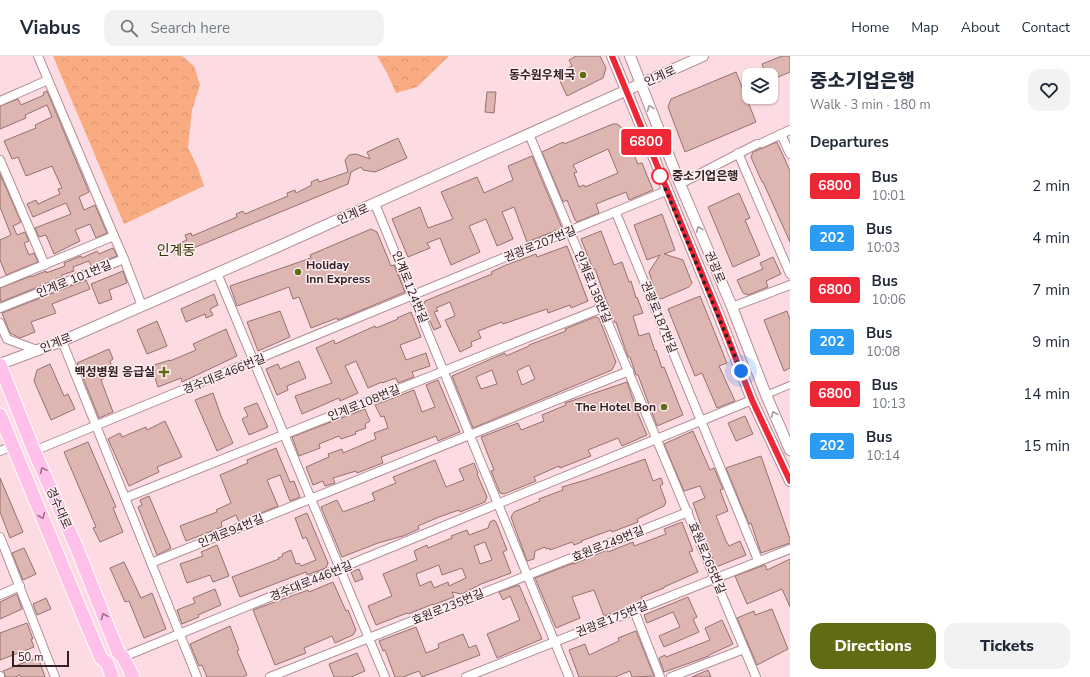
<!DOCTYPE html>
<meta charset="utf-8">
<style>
:root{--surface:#fff;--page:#f2f2f3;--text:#1f2937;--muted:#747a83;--line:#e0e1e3;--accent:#606b13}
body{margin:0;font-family:"Nunito Sans","Noto Sans KR",sans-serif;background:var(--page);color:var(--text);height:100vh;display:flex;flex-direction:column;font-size:15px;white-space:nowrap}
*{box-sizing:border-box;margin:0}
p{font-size:13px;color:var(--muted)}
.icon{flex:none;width:22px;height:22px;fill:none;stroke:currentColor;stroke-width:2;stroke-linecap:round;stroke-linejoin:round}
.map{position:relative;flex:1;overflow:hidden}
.side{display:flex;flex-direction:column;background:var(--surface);width:300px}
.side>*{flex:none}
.badge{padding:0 8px;border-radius:3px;font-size:14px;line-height:26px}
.buttons{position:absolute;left:742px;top:12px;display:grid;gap:8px}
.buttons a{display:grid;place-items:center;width:36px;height:36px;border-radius:8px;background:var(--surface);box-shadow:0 1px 3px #0004;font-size:20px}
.scale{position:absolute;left:12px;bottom:10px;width:57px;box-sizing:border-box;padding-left:4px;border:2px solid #302124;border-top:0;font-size:11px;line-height:14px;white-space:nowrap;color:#302124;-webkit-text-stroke:3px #feedf1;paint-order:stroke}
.you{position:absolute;width:20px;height:20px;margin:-10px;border:3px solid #fff;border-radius:50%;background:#1a73e8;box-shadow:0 0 0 6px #1a73e833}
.map>.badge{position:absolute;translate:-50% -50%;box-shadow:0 0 0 2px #fff}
h2{padding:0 20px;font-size:15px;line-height:36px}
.round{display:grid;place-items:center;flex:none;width:42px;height:42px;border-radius:12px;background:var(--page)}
.head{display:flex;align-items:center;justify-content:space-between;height:68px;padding:0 20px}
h1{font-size:19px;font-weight:800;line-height:30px}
.button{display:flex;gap:8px;margin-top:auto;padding:8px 20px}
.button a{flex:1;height:46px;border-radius:12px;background:var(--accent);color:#fff;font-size:16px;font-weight:800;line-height:46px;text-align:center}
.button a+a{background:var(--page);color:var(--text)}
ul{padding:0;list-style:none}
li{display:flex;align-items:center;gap:12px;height:52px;padding:0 20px}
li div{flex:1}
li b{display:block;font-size:15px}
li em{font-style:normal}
li .badge{min-width:44px;font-weight:700;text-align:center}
header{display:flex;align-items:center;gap:24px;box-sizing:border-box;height:56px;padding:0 20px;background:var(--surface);border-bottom:1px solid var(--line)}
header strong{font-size:19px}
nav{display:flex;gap:22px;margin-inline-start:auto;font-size:14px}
.search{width:280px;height:36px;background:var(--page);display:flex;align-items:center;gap:10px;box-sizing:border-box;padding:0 14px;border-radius:12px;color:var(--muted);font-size:15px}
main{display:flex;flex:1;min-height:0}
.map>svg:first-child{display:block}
.forest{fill:url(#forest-crowns)}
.building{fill:#ddb6b1;stroke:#95726e;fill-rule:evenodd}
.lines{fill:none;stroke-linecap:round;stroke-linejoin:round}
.pedestrian-casing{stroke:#b38e96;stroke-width:8}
.minor-casing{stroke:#b38e96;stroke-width:10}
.tertiary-casing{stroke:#b38e96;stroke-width:12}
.primary-casing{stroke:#fff;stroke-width:15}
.pedestrian{stroke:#fff;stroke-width:6}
.minor{stroke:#fff;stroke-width:8}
.tertiary{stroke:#fff;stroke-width:10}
.primary{stroke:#ffc1e9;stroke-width:13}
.oneway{stroke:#a29b9c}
.oneway2{stroke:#987186}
.line-casing{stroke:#fff;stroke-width:9}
.line{stroke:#ee2737;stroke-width:6}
.walk{stroke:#302124;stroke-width:4;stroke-dasharray:0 7.2}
.poi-dot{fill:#606b13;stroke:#feedf1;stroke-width:1.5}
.stop-dot{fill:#fff;stroke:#ee2737;stroke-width:2}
.labels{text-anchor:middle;stroke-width:3;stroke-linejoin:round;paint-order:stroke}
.poi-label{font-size:12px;font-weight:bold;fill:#302124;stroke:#feedf1;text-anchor:end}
.street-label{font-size:12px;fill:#302124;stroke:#feedf1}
.stop-label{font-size:12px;font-weight:bold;fill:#302124;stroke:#feedf1;text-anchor:start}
.quarter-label{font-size:14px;fill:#343b00;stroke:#feedf1}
</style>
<header>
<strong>Viabus</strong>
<div class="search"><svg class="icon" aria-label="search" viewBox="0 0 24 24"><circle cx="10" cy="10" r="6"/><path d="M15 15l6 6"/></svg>Search here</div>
<nav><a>Home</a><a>Map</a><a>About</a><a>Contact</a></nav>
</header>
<main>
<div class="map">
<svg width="790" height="621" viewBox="0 0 790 621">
<defs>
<pattern id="forest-crowns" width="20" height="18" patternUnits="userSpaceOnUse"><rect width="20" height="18" fill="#f9ac81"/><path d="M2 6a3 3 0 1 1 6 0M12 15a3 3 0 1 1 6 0" fill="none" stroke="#d6946f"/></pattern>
</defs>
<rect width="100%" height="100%" fill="#fcdbe2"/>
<g class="forest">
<polygon points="53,0 182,0 194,10 200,29 192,54 188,92 198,112 204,130 124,168"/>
<polygon points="377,0 449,0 417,31 396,37 387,17"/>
</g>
<g class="building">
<polygon points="576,0 600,0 606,12 603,22 567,40 558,21 567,17 565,13 572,10 569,4"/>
<polygon points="782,0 790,0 790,16 771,24 771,19 766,19 762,8"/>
<polygon points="736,16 756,66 685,96 668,51 671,43"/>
<polygon points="47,35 89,136 79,141 84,154 95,149 107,177 96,182 90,168 75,174 80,185 54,198 46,179 39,181 35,172 71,158 66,147 33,161 27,148 36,144 38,148 60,138 58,133 62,132 52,110 26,120 18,101 12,103 4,85 36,72 35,69 52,61 47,49 25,59 26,62 0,73 0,50 18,43 21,49 44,39 43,37"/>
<polygon points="487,36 496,36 494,57 485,56"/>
<path d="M613,68H617L621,71L638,108L642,107L653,134L629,144L626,136L596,148L599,157L577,166L575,164L567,144L563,146L542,96L563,86L564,88ZM608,93L618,117L585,131L584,129L579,131L574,117L577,116L573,109Z"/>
<polygon points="398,82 407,102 375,116 363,114 361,111 351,116 348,128 179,198 176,189 187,184 185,179 191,177 192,180 237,161 236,158 243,155 245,158 288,140 287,137 295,134 296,137 312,129 311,126 318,123 319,126 348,116 345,104 349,99 356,98 370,103 367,96"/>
<polygon points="777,86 790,115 790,186 763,126 762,126 751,101 753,96"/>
<polygon points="532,100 562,172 527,186 514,151 502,156 513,183 497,190 486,163 469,170 480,196 451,209 440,182 427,187 430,192 408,201 392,163 420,151 428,172 453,163 441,136 477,121 484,137 513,124 508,110"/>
<polygon points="0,118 21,166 13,170 17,179 25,176 29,185 24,187 29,199 34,197 38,206 6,219 0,204 0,184 11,179 0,151"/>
<polygon points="739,137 750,162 745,164 760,199 733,211 708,151"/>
<polygon points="662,158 675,194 664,198 683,204 692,227 689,231 661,243 657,241 649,216 660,199 647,204 634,169"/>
<polygon points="371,173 377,176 391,210 394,209 405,236 338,264 337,262 311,272 299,241 293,243 289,231 237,250 230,230 311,202 310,199"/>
<polygon points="601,175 614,209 622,206 629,226 631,225 636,242 637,241 643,257 633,260 639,280 649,277 655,295 656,294 662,312 664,311 683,359 657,370 638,319 636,319 630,301 628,301 616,266 615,267 608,249 595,213 593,213 581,183"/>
<polygon points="567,190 588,245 571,252 570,249 548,257 547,253 503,268 502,266 478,275 481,282 471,286 472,290 460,296 445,264 455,260 450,246 436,252 438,255 434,256 441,271 434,274 423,250 425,245 492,218 491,216 506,209 536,198 537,201"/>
<polygon points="113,192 117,200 91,210 89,205 73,211 74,215 62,219 62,221 1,246 0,241 0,232 31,220 31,221 46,215 46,217 65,210 64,207 81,200 82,202 97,195 99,198"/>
<polygon points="773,201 781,218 766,225 768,231 748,239 743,237 737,224 763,213 760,207"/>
<polygon points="123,215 127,227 109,234 112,243 99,248 91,228"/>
<polygon points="86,224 90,233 52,248 56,257 31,266 35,276 20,282 10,277 2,257"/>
<polygon points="214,238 218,249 210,253 213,259 206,262 205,258 186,266 181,253"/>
<polygon points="700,240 727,307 719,310 735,345 717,352 702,317 695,320 668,253"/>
<polygon points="280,255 290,281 258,295 247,266"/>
<polygon points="787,255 790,264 790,312 784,315 764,264"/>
<polygon points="411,256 421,281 400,289 406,304 426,297 430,310 412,316 414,321 398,327 396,322 382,327 382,326 368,332 356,305 345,310 358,337 340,345 339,342 302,358 295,340 332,327 316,292 334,284 335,288 375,270 376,272 398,263 397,262"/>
<path d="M595,261L599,262L616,306L612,314L473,372L452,320L505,297L506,300L529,290V289L566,275L565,273ZM529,309L535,323L522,329L517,315ZM492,314L497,328L481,333L476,321Z"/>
<polygon points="157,265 167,290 147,298 137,274"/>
<polygon points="226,273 237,300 182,326 181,322 158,331 151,310 170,304 170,305 196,294 193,288"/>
<polygon points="109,293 113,303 110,305 113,313 112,316 101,324 113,356 99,362 77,307"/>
<polygon points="299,305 306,322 287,330 288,334 277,339 266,313 278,308 280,313"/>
<polygon points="50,308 64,340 68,338 75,353 51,364 34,325 37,314"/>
<polygon points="438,324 460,376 438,385 436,380 381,401 383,407 357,417 356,415 333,422 335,427 325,430 323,425 313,429 306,411 329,401 328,398 342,393 343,397 376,383 374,377 388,372 384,360 381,361 375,349 414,334 422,356 435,351 426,329"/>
<polygon points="627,326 638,358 647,379 622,390 618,382 588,394 591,400 560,412 559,410 534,421 536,425 504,438 500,437 491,415 494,414 481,381 518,367 521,374 544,365 542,359 566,349 565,347"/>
<polygon points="213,337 221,360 233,387 217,395 195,344"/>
<polygon points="257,347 268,371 249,379 242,363 248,360 244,352"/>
<polygon points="365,353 370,365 365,368 366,372 355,376 356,378 341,383 339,380 319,388 320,392 299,400 292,381"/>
<polygon points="745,360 753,378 736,385 728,367"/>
<polygon points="165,365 182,401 157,411 159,416 129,430 108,383 120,377 122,381 146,371 147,374"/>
<polygon points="693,375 710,414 714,412 723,433 720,434 728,455 716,460 726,485 729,490 740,485 746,499 716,511 699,470 701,469 693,447 705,442 700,430 684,435 664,388"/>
<polygon points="88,386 116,451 113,452 123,476 100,486 93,472 96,471 64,396"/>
<polygon points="276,392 290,426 294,425 300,441 290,445 280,419 267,424 278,450 239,466 236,459 221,466 222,471 186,485 180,470 217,456 216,454 231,447 220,419 248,407 247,404"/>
<polygon points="761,400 790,483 790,487 761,497 751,467 749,468 726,412"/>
<polygon points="645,403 653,425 661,422 663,428 660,430 666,446 664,450 637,463 638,466 612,476 611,474 581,485 582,486 574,489 572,486 550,494 549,492 546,493 545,491 535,495 534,503 527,505 511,461 514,456 540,445 539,443 563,434 562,431 589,423"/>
<polygon points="435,404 446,431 464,424 459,413 474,407 478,417 477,418 487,441 485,446 460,456 459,454 439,461 418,470 419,473 403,480 378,487 342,501 321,451 337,444 343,456 375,444 372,437 396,427 393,421"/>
<polygon points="0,422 23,476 10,482 0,456"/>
<polygon points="149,440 171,492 157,499 138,451 142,449 140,444"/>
<polygon points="307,457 328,507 326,512 307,519 306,516 240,541 232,521 279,503 278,502 283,500 282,498 291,494 296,508 299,507 301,510 316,504 306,481 303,483 295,462"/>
<path d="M494,464L496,466L507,494L503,496L511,517L481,528L462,538L452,536L454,541L433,549V548L408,558L407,557L376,569L368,550L392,540L383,518L417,504L414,495L427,489L428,492L452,482L451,480L467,474L469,479L488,472L490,466ZM485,486L492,504L480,508L474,490ZM439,509L442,519L462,512L466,522L449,530L448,526L434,532L431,525L420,530L416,518Z"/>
<polygon points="682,466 693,495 689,496 698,516 664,531 664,532 641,541 643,545 604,560 594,534 572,541 580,562 556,572 535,522 574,507 574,508 607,494 608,496 633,486 634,490 666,478 664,473"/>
<polygon points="217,489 229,520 213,526 210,519 187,527 180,508 203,500 201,496"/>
<polygon points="24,492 36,518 23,524 12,497"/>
<polygon points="790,503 790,551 782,533 747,548 735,520 765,509 767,514"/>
<polygon points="124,506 141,542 152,537 166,573 144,582 129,545 125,546 110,512"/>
<polygon points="359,513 363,523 355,526 351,516"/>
<polygon points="333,526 346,555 348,554 356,574 353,579 335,587 332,580 304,592 306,597 275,609 253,554 308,534 309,536"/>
<polygon points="519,529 542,583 497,602 487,578 520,564 510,540 503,544 499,536"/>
<polygon points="215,533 221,549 198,559 199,561 182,568 177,554 195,547 193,542"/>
<polygon points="17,538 22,553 0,563 0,546"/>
<polygon points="688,541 697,561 693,563 699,576 664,591 659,580 680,571 673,556 647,567 644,559"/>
<polygon points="46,542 51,553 37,559 33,548"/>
<polygon points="772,553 788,593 757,609 737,562 754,555 755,559"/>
<polygon points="722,564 733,588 709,599 709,600 664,616 659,602 665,599 666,601 710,584 705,572"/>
<polygon points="27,567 33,583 31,583 34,591 0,604 0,577"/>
<polygon points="230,570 239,594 237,595 247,619 243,621 207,621 202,609 199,610 190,588"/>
<polygon points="416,571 426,597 439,592 438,588 463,578 469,592 476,589 480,599 422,621 419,615 403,621 395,621 385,594 383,595 379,585"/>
<polygon points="636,575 654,620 632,621 630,615 615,621 579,621 569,594 585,588 589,599 619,585 618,582"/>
<polygon points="357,597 365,615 351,621 334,621 329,608"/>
<polygon points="38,601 45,621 21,621 20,619 15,621 6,621 3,615"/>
<polygon points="708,614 711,621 692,621"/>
</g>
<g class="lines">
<defs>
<polyline id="pedestrian" points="766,339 790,329"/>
<g id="minor">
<polyline points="38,0 114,180"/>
<polyline points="0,45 48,24"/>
<polyline points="529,78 756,621"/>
<polyline points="781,78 790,98"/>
<polyline points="762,87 790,74"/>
<polyline points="738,97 790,218"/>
<polyline points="0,104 45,209"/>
<polyline points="680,128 757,88"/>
<polyline points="375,148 569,621"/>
<polyline points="616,157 758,504"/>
<polyline points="217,217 385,621"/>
<polyline points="0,227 114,180 124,203"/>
<polyline points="732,251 790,229"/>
<polyline points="0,252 124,203 142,250"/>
<polyline points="0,267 7,283 37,294"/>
<polyline points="62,285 197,621"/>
<polyline points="0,395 12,390"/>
<polyline points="34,395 666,135"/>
<polyline points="125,442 602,252"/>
<polyline points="0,481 55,621"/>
<polyline points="151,507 629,315"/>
<polyline points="0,539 20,530"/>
<polyline points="634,554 660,621"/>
<polyline points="123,601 752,344"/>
<polyline points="0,620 0,621"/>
<polyline points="270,621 688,456"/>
<polyline points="466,621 790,493"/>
<polyline points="671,621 744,593"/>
</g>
<g id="tertiary">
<polyline points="612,0 718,257 752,344 790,425"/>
<polyline points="630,0 680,128 732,251 766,339 790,394"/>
<polyline points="0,308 62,285 277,191 703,0"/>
</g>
<g id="primary">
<polyline points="0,309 34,395 76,490 118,596 123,601 133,621"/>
<polyline points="0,359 89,574 101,602 107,607 112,621"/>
</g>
</defs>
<use href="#pedestrian" class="pedestrian-casing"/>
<use href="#minor" class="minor-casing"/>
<use href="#tertiary" class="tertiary-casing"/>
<use href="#primary" class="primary-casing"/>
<use href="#pedestrian" class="pedestrian"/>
<use href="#minor" class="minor"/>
<use href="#tertiary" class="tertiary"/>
<use href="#primary" class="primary"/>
</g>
<defs><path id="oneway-chevron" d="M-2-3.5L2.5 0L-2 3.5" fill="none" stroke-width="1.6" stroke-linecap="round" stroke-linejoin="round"/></defs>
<g class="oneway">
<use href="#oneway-chevron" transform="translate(650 52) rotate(-112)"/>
<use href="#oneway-chevron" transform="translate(699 173) rotate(-113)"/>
<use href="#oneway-chevron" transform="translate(774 358) rotate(-114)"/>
</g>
<g class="oneway2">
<use href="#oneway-chevron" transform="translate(43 414) rotate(-114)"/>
<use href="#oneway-chevron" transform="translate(42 460) rotate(68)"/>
<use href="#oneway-chevron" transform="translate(104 560) rotate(-112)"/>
</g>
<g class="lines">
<defs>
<polyline id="line" points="612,0 718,257 752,344 790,425"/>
</defs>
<use href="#line" class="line-casing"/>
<use href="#line" class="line"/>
<polyline class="walk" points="660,120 741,315"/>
</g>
<g class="poi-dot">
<circle cx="583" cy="19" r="4"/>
<circle cx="298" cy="216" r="4"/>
<path d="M162 310h4v4h4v4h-4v4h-4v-4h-4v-4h4z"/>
<circle cx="664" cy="351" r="4"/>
</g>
<circle class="stop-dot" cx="660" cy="120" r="8"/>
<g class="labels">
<g class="poi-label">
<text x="575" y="23">동수원우체국</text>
<text x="306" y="213" text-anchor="start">Holiday<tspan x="306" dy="14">Inn Express</tspan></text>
<text x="155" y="320">백성병원 응급실</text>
<text x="656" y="355">The Hotel Bon</text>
</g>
<g class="street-label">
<text transform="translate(660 20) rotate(-24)" y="4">인계로</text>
<text transform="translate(353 158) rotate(-24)" y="4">인계로</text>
<text transform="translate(540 188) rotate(-22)" y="4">권광로207번길</text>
<text transform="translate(715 211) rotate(67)" y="4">권광로</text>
<text transform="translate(74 223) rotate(-22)" y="4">인계로 101번길</text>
<text transform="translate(410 231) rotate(68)" y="4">인계로124번길</text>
<text transform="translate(593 231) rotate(67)" y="4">인계로138번길</text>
<text transform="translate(659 261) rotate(68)" y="4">권광로187번길</text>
<text transform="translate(56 287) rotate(-22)" y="4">인계로</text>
<text transform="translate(224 318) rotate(-22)" y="4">경수대로466번길</text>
<text transform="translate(364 347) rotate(-22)" y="4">인계로108번길</text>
<text transform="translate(59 452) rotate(66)" y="4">경수대로</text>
<text transform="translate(231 475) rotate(-22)" y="4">인계로94번길</text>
<text transform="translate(608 488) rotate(-22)" y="4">효원로249번길</text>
<text transform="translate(707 502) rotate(67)" y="4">효원로265번길</text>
<text transform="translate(311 525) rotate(-22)" y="4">경수대로446번길</text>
<text transform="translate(448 551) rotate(-22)" y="4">효원로235번길</text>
<text transform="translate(612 563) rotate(-22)" y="4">권광로175번길</text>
</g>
<g class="stop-label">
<text x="672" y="124">중소기업은행</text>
</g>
<g class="quarter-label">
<text x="176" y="199">인계동</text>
</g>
</g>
</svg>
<div class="buttons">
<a><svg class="icon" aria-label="layers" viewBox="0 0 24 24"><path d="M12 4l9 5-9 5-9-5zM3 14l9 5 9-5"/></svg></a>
</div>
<div class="scale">50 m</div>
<div class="you" style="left:741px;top:315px"></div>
<b class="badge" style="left:646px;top:86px;background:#ee2737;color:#fff">6800</b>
</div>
<section class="side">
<div class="head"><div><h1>중소기업은행</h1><p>Walk · 3 min · 180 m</p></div><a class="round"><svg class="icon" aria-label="heart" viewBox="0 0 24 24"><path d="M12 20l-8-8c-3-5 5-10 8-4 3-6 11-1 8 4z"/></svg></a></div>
<h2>Departures</h2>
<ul>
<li><span class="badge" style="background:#ee2737;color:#fff">6800</span><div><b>Bus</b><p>10:01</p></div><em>2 min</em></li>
<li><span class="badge" style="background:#2c9cf2;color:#fff">202</span><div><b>Bus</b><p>10:03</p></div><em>4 min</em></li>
<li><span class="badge" style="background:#ee2737;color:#fff">6800</span><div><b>Bus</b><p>10:06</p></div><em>7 min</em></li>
<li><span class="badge" style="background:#2c9cf2;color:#fff">202</span><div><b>Bus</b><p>10:08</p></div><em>9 min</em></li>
<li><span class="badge" style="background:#ee2737;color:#fff">6800</span><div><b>Bus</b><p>10:13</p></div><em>14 min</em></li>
<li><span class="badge" style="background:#2c9cf2;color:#fff">202</span><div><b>Bus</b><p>10:14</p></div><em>15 min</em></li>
</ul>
<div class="button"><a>Directions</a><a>Tickets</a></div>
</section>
</main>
